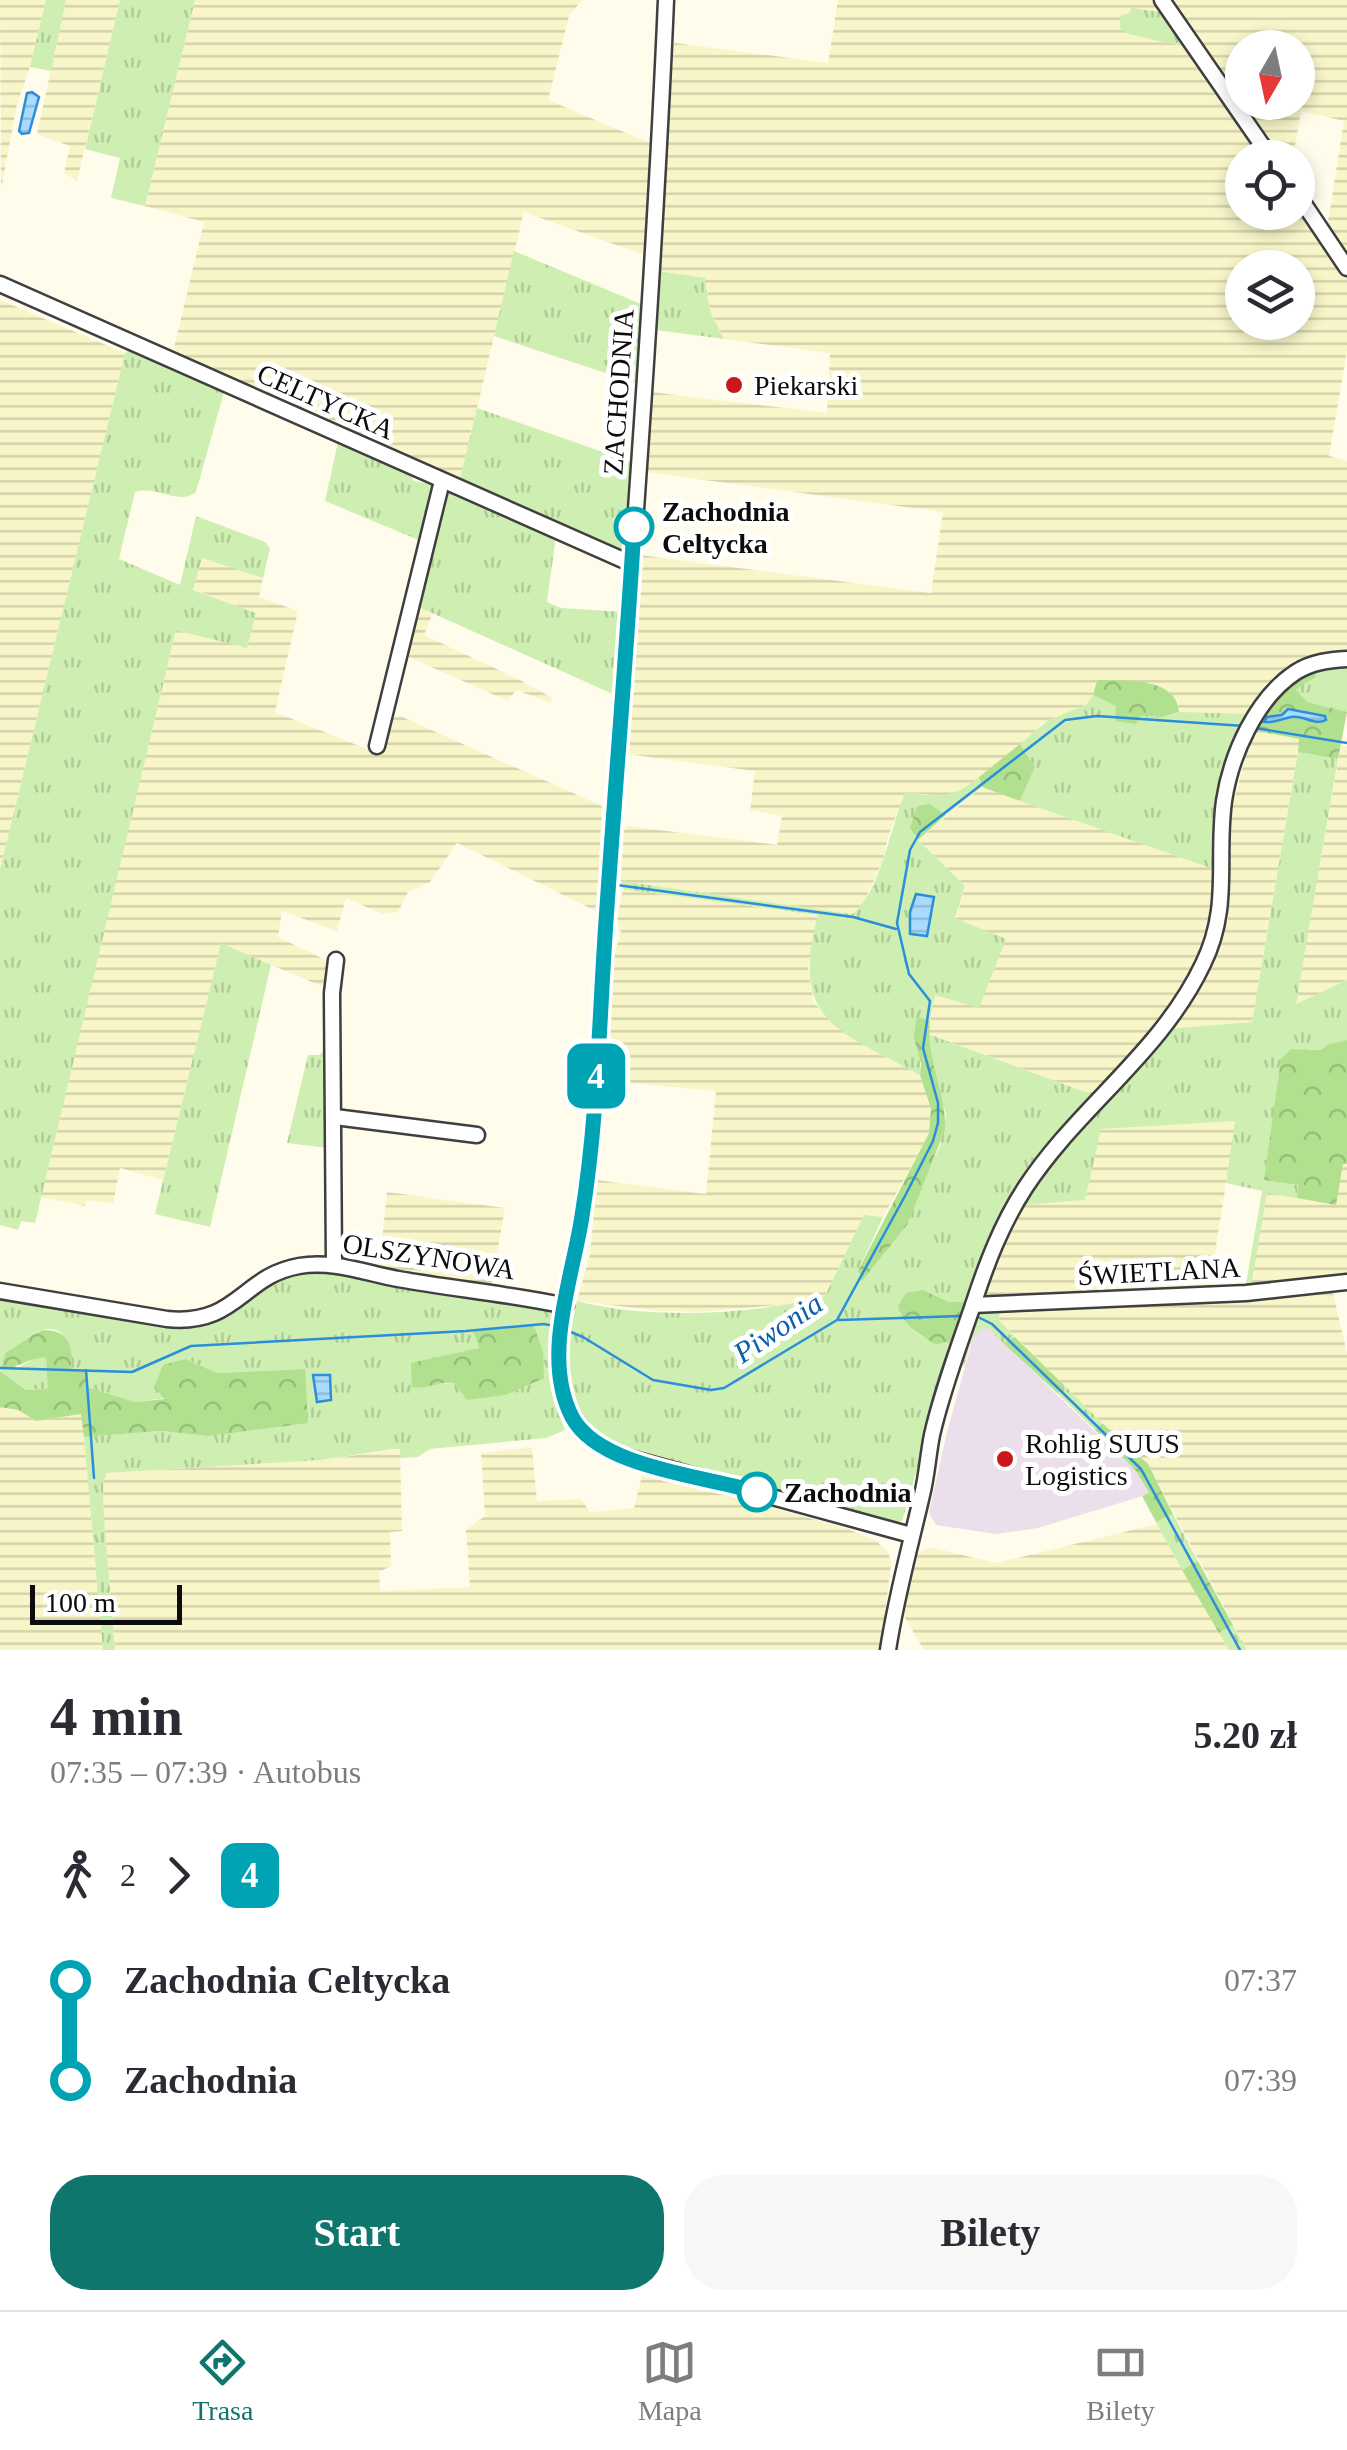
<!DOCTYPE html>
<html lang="pl">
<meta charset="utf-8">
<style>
:root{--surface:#fff;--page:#f7f7f7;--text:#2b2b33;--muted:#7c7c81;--line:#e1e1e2;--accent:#0f766e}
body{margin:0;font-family:"Times New Roman",serif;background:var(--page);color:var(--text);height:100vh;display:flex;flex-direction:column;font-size:38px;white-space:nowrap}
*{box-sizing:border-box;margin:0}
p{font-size:32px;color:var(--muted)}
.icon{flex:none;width:55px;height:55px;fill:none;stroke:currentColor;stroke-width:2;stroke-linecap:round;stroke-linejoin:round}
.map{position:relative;height:1650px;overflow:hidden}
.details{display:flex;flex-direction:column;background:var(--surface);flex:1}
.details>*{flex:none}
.badge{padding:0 20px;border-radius:15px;font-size:35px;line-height:65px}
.needle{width:65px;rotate:189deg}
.buttons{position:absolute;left:1225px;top:30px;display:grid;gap:20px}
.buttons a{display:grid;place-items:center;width:90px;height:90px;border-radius:50%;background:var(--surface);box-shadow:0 5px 15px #0003;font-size:50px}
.scale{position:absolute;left:30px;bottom:25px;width:152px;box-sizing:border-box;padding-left:10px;border:5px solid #0c0c0c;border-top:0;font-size:28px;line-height:35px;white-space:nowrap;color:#0c0c0c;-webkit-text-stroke:8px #fff;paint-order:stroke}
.map>.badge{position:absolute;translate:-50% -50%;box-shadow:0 0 0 5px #fff}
.legs{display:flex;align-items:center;gap:15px;height:110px;padding:0 50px;font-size:32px}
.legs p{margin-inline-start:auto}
.overview{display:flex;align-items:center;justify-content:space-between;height:170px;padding:0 50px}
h1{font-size:55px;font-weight:700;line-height:75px}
.primary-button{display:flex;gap:20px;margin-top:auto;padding:20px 50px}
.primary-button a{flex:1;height:115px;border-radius:40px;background:var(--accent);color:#fff;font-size:40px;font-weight:700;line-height:115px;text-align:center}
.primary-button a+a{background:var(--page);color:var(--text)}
ul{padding:0 50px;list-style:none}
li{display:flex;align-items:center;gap:35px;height:100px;font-size:38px}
li i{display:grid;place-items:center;width:15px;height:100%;margin:0 12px;background:currentColor}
li i::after{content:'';width:25px;height:25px;margin:-12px;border:8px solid;border-radius:50%;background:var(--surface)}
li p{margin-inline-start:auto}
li:first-child i{background:linear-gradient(#0000 50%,currentColor 0)}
li:last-child i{background:linear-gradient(currentColor 50%,#0000 0)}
.menu{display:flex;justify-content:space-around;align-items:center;height:140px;border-top:2px solid var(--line);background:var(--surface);font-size:28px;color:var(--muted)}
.menu a{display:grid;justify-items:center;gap:5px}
.menu .active{color:var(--accent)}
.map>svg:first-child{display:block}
.industrial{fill:#ebdfec}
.farmland{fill:url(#farmland-rules);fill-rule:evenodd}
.grass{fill:url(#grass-tufts);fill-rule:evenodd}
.forest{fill:url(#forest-crowns)}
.water{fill:url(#water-rules);stroke:#2a8edb;stroke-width:2.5}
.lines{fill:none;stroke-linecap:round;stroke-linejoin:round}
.stream{stroke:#2a8edb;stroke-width:2.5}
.minor-casing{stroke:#3f3f3f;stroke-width:19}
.minor{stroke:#fff;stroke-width:14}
.line-1-casing{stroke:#fff;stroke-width:22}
.line-1{stroke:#00a3b4;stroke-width:15}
.poi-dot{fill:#ca1719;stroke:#fff;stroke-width:4}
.stop-1-dot{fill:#fff;stroke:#00a3b4;stroke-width:5}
.labels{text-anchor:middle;stroke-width:10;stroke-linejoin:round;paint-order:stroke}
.poi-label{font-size:28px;fill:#0c0c0c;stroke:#fff;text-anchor:start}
.street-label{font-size:28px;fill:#0c0c0c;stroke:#fff}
.stop-label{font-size:28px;font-weight:bold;fill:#0c0c0c;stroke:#fff;text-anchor:start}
.water-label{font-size:30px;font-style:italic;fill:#095fab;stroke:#fff}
</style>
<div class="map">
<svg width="1347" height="1650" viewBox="0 0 1347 1650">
<defs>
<pattern id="farmland-rules" width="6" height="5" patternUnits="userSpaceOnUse" patternTransform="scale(2.5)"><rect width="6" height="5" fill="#f8f6c9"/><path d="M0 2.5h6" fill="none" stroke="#d3d2ab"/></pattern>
<pattern id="grass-tufts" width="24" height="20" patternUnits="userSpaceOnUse" patternTransform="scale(2.5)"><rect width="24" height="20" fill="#cfeeb1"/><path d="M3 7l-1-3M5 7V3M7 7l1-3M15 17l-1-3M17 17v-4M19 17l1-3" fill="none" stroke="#b1cb97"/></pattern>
<pattern id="forest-crowns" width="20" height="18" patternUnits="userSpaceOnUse" patternTransform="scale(2.5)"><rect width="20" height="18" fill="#b1e08f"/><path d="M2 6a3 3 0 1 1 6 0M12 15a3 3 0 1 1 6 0" fill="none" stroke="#97bf7a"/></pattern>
<pattern id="water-rules" width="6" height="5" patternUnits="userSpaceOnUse" patternTransform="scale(2.5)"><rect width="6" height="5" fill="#aadbfc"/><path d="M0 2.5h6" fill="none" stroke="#91bbd7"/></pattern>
</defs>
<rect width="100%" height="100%" fill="#fffcec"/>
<polygon class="industrial" points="982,1328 988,1328 1136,1471 1149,1494 1038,1528 996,1534 936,1525 929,1513 947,1432 974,1334"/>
<g class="farmland">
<polygon points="0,0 46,0 30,67 17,104 1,190"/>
<polygon points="66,0 120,0 77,181 64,173 70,146 37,134"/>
<polygon points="195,0 582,0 569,16 548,100 650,143 644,255 524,212 459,483 173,352 204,222 145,206"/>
<path d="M838,0H1158L1166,13H1160L1178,45L1186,47L1266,157L1242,158V212H1298V203L1347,275V351L1329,456L1347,461V654L1328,655L1245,716L1179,712L1178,704L1158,686L1097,680L1092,699L1086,705L1042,723L1031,737L964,790L948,796L905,793L888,837L883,860L864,902L852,914L621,881L624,830L627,826L777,845L782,816L750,810L755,771L626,754L640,555L931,593L943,512L645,472L651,392L827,413L830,353L724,339L710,311L707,286L657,271L669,49L675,43L828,63ZM1242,268H1298V322H1242Z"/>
<path d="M1168,0H1347V252L1327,228L1344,121L1301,111L1293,157H1276ZM1242,48H1298V102H1242Z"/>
<polygon points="0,300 125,353 0,870"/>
<polygon points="202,557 263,578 259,597 298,611 275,712 379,754 390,718 400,716 602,806 597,904 594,910 457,843 430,882 408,892 398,912 382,914 346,898 337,931 282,911 278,937 330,962 324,987 221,944 163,1180 120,1168 113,1204 87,1200 85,1206 40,1197 176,630 247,647 255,613 193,589"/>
<polygon points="414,605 433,613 424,635 522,681 552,698 551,703 516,690 508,701 402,654"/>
<polygon points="1256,731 1300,739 1252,1022 1166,1029 1228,921 1232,808 1246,755"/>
<polygon points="1341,745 1347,746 1347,980 1295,1005"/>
<polygon points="982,787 1219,871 1219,895 1199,961 1159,1026 1096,1096 928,1034 935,994 965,886 918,840"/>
<polygon points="623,889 818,915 808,967 814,1003 844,1032 920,1075 931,1109 929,1133 923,1145 883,1217 864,1215 825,1296 788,1304 702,1312 660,1311 577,1301 590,1254 597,1180 706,1194 716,1091 606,1081 614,956 621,932 617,921"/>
<polygon points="1221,1120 1236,1121 1209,1290 1001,1298 986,1294 993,1267 1024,1205 1085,1200 1100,1129"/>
<polygon points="1343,1163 1347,1164 1347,1278 1251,1288 1267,1192 1336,1204"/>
<polygon points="387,1192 505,1208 491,1287 379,1271"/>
<polygon points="1333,1293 1347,1353 1347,1650 1247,1650 1154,1476 1139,1454 1119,1440 999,1320 1000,1314"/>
<polygon points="0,1407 18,1410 36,1421 82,1414 103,1650 0,1650"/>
<polygon points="532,1447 537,1501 581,1499 590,1512 634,1508 643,1471 848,1529 877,1541 889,1554 891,1563 881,1650 115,1650 104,1518 103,1484 107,1473 321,1460 400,1449 402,1531 390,1532 391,1566 379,1572 380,1591 470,1587 466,1530 485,1516 481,1453"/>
<polygon points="1157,1524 1229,1650 924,1650 904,1616 915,1555 929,1547 996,1563"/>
</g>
<g class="grass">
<polygon points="46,0 66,0 51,71 30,67"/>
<polygon points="120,0 195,0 145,206 111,198 120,158 85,149"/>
<polygon points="1132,8 1166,13 1186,47 1129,34 1120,28 1120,16 1129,13"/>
<polygon points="514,251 641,304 636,383 494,336"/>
<polygon points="657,271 705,278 710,311 724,339 656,330"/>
<path d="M130,349L224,392L196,492C179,506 156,485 135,492L119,559L180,585L196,516L265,542L270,548L263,578L202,558L193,590L256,613L247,648L176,630L35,1223L21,1221L18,1230L0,1225V870L125,353Z"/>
<polygon points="477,408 631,462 626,549 619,553 459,483"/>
<polygon points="338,442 411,475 414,481 434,485 421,541 325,501"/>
<polygon points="444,488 556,536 547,602 561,608 623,612 615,695 414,605"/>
<polygon points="1347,662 1347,712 1306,702 1296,688 1316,677 1315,668"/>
<polygon points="1093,695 1141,716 1162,717 1179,712 1252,714 1241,734 1219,871 1020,801 1035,767 1020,744 1048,720 1086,705"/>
<polygon points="1298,752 1338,759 1296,1004 1347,980 1347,1040 1329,1044 1322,1050 1291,1049 1265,1180 1298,1185 1297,1198 1267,1193 1251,1288 1246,1284 1262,1191 1226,1183 1235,1121 1101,1129 1085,1200 1024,1205 1068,1141 1166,1029 1252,1022"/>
<path d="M979,777L982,787L946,815L930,804L914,836L965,886L955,918L1006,939L979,1008L935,995L930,1020L916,1018C912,1038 922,1055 920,1075C838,1030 789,1022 818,915L623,889L621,881L852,914C880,894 891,825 905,793C939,796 951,800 979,777Z"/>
<polygon points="221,943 271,965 210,1227 155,1214"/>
<path d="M928,1034L1096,1096L1058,1137L969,1302H949L923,1290L899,1313L918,1334L936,1345L955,1339L902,1521L897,1522L631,1450C552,1423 562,1369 577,1301C649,1320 753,1315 825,1296L864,1215L883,1217L858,1271L862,1280L907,1225L916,1196L940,1146L946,1115L930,1060Z"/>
<polygon points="326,1048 328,1148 287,1143 308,1055 319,1055"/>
<path d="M303,1271H329L551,1308L557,1316C550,1355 550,1392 565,1430L546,1438L430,1449L418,1457L400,1458V1449H393L321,1460L107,1473L103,1484L104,1518L115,1650H103L84,1437L161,1431L207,1436L305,1369L217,1373L186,1359L165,1398L135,1402L87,1387L82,1370L72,1371C72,1326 49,1315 17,1347L16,1369L39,1356L46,1358L49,1389L26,1390L0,1371V1296L188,1325C229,1321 260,1284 303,1271ZM473,1332L505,1395L462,1389L454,1383L432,1384L479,1348Z"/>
<path d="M1000,1309L999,1320L1015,1337L1003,1343L988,1328C970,1330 969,1352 964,1367L958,1361L977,1312Z"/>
<polygon points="1064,1385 1102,1423 1095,1430 1056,1392"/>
<polygon points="1173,1514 1198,1561 1182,1570 1156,1522"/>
<polygon points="1233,1625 1247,1650 1229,1650 1219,1633"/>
</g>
<g class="forest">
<path d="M1315,668L1316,677L1296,689L1307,702L1347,712L1338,759L1298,752L1299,739L1256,731C1268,702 1288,684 1315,668Z"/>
<path d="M1097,680C1124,680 1177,677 1179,712L1162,717L1141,716L1136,724L1115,721L1116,706L1093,695Z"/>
<polygon points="1020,744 1035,767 1020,801 982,787 979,777"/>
<polygon points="930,804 946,815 918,840 910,828 917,806"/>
<path d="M916,1017L930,1020C925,1059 947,1092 945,1130L907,1225L862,1281L858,1271L929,1133L931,1109L920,1075L921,1064L914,1038Z"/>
<polygon points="1347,1040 1347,1164 1343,1164 1336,1205 1297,1198 1298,1185 1264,1180 1281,1059 1291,1049 1321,1050 1329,1044"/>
<path d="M923,1290L949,1302H969L955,1339L936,1345C922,1336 901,1324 898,1306L906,1293Z"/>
<path d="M534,1326L543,1352L544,1378L505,1395L467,1400L454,1383C437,1381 428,1390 412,1387L411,1363L479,1348L473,1331Z"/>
<path d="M43,1330C71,1330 72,1347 72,1370H86L87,1387L135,1402L164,1399L155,1386L163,1365L186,1359L217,1373L305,1369L308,1423L207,1436L161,1431L84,1437L81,1414L36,1421L18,1410L0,1407V1371L26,1390L48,1389L46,1358C33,1355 20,1369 1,1368L6,1352C20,1346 28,1335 43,1330Z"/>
<polygon points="1015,1337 1064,1385 1056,1392 1003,1343"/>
<polygon points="1102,1423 1148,1464 1173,1514 1156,1522 1142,1496 1149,1493 1136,1471 1095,1430"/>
<polygon points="1198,1561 1233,1625 1219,1633 1182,1570"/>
</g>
<g class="water">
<polygon points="32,92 39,97 29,133 22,134 19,131 27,93"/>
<path d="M1288,709L1325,716L1326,720C1314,726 1305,715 1291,717C1281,719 1276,723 1264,722L1267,717L1282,715Z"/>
<polygon points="916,894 934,897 927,936 910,934 910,912"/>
<polygon points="313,1375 330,1375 331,1400 317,1402"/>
</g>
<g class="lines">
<g class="stream">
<polyline points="1255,728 1347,743"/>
<polyline points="617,885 853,917 896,929"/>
<polyline points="976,1316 992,1324 1141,1469 1240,1650"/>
<polyline points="839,1320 961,1316"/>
<polyline points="566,1330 583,1337 653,1380 711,1390 724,1388 837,1320 905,1196 933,1141 938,1123 938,1103 923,1048 930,1001 909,974 897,923 910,850 920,832 1065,720 1097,716 1244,726"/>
<polyline points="0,1368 132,1372 191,1346 466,1331 544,1324 554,1326"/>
<polyline points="86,1370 94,1478"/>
</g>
<defs>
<g id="minor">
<path d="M666,0C651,350 621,699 598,1048C594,1109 590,1169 580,1229C573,1275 556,1323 560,1371C564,1410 579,1436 615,1454L911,1535"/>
<polyline points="1162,0 1271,158"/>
<polyline points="1298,195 1347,268"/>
<polyline points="0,284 632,564"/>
<polyline points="377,746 442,481"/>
<polyline points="335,1117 477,1135"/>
<polyline points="334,1265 332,993 336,960"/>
<path d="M0,1291L167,1319C237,1326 242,1276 299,1266C333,1260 365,1273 398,1279C454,1289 510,1294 566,1306"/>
<polyline points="973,1305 1246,1293 1347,1282"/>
<path d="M888,1650C896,1597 910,1547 922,1495C927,1475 928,1455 932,1435C942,1391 958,1349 973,1305C986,1265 1001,1225 1025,1188C1077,1108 1161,1053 1203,964C1231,907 1216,860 1224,801C1231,755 1256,698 1296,672C1312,662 1329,660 1347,659"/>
</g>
</defs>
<use href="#minor" class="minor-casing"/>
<use href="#minor" class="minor"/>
</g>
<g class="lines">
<defs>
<path id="line-1" d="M634,527C626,663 614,799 605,936C599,1029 597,1123 582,1216C573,1277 541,1357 572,1417C599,1468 705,1476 757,1492"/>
</defs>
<use href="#line-1" class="line-1-casing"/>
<use href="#line-1" class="line-1"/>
</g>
<g class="poi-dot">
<circle cx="734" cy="385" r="10"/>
<circle cx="1005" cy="1459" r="10"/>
</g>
<g class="stop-1-dot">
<circle cx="634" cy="527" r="18"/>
<circle cx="757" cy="1492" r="18"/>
</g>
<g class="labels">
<g class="poi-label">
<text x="754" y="395">Piekarski</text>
<text x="1025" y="1453">Rohlig SUUS<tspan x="1025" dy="32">Logistics</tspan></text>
</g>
<g class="street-label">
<text transform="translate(618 392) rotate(-86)" y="10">ZACHODNIA</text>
<text transform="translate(326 401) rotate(24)" y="10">CELTYCKA</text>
<text transform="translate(429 1256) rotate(9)" y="10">OLSZYNOWA</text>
<text transform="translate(1159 1271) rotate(-3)" y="10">ŚWIETLANA</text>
</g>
<g class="stop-label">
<text x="662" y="521">Zachodnia<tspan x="662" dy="32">Celtycka</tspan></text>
<text x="784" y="1502">Zachodnia</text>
</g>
<g class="water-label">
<text transform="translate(778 1328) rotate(-34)" y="10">Piwonia</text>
</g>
</g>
</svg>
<div class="buttons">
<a><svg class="needle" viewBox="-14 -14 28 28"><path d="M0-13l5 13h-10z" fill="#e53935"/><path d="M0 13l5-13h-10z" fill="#7c7c81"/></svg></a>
<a><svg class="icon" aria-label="locate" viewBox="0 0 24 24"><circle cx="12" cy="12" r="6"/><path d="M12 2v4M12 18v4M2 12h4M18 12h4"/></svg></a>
<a><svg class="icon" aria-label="layers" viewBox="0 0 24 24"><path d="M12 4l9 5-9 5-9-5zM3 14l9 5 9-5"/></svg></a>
</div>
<div class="scale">100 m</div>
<b class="badge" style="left:596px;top:1076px;background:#00a3b4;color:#fff">4</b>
</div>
<section class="details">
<div class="overview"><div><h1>4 min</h1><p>07:35 – 07:39 · Autobus</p></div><b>5.20 zł</b></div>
<div class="legs"><svg class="icon" aria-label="walk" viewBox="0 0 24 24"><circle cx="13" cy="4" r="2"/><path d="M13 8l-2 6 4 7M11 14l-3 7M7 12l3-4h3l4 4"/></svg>2<svg class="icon" aria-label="forward" viewBox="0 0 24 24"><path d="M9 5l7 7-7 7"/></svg><b class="badge" style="background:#00a3b4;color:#fff">4</b></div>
<ul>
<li><i style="color:#00a3b4"></i><b>Zachodnia Celtycka</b><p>07:37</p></li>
<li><i style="color:#00a3b4"></i><b>Zachodnia</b><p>07:39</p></li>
</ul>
<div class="primary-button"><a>Start</a><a>Bilety</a></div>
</section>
<nav class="menu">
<a class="active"><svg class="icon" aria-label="directions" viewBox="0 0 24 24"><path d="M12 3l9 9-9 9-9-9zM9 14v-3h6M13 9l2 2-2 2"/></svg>Trasa</a>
<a><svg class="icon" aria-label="map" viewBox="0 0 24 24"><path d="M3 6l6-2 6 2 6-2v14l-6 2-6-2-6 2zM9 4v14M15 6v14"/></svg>Mapa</a>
<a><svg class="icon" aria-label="tickets" viewBox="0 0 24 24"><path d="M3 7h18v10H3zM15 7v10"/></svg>Bilety</a>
</nav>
